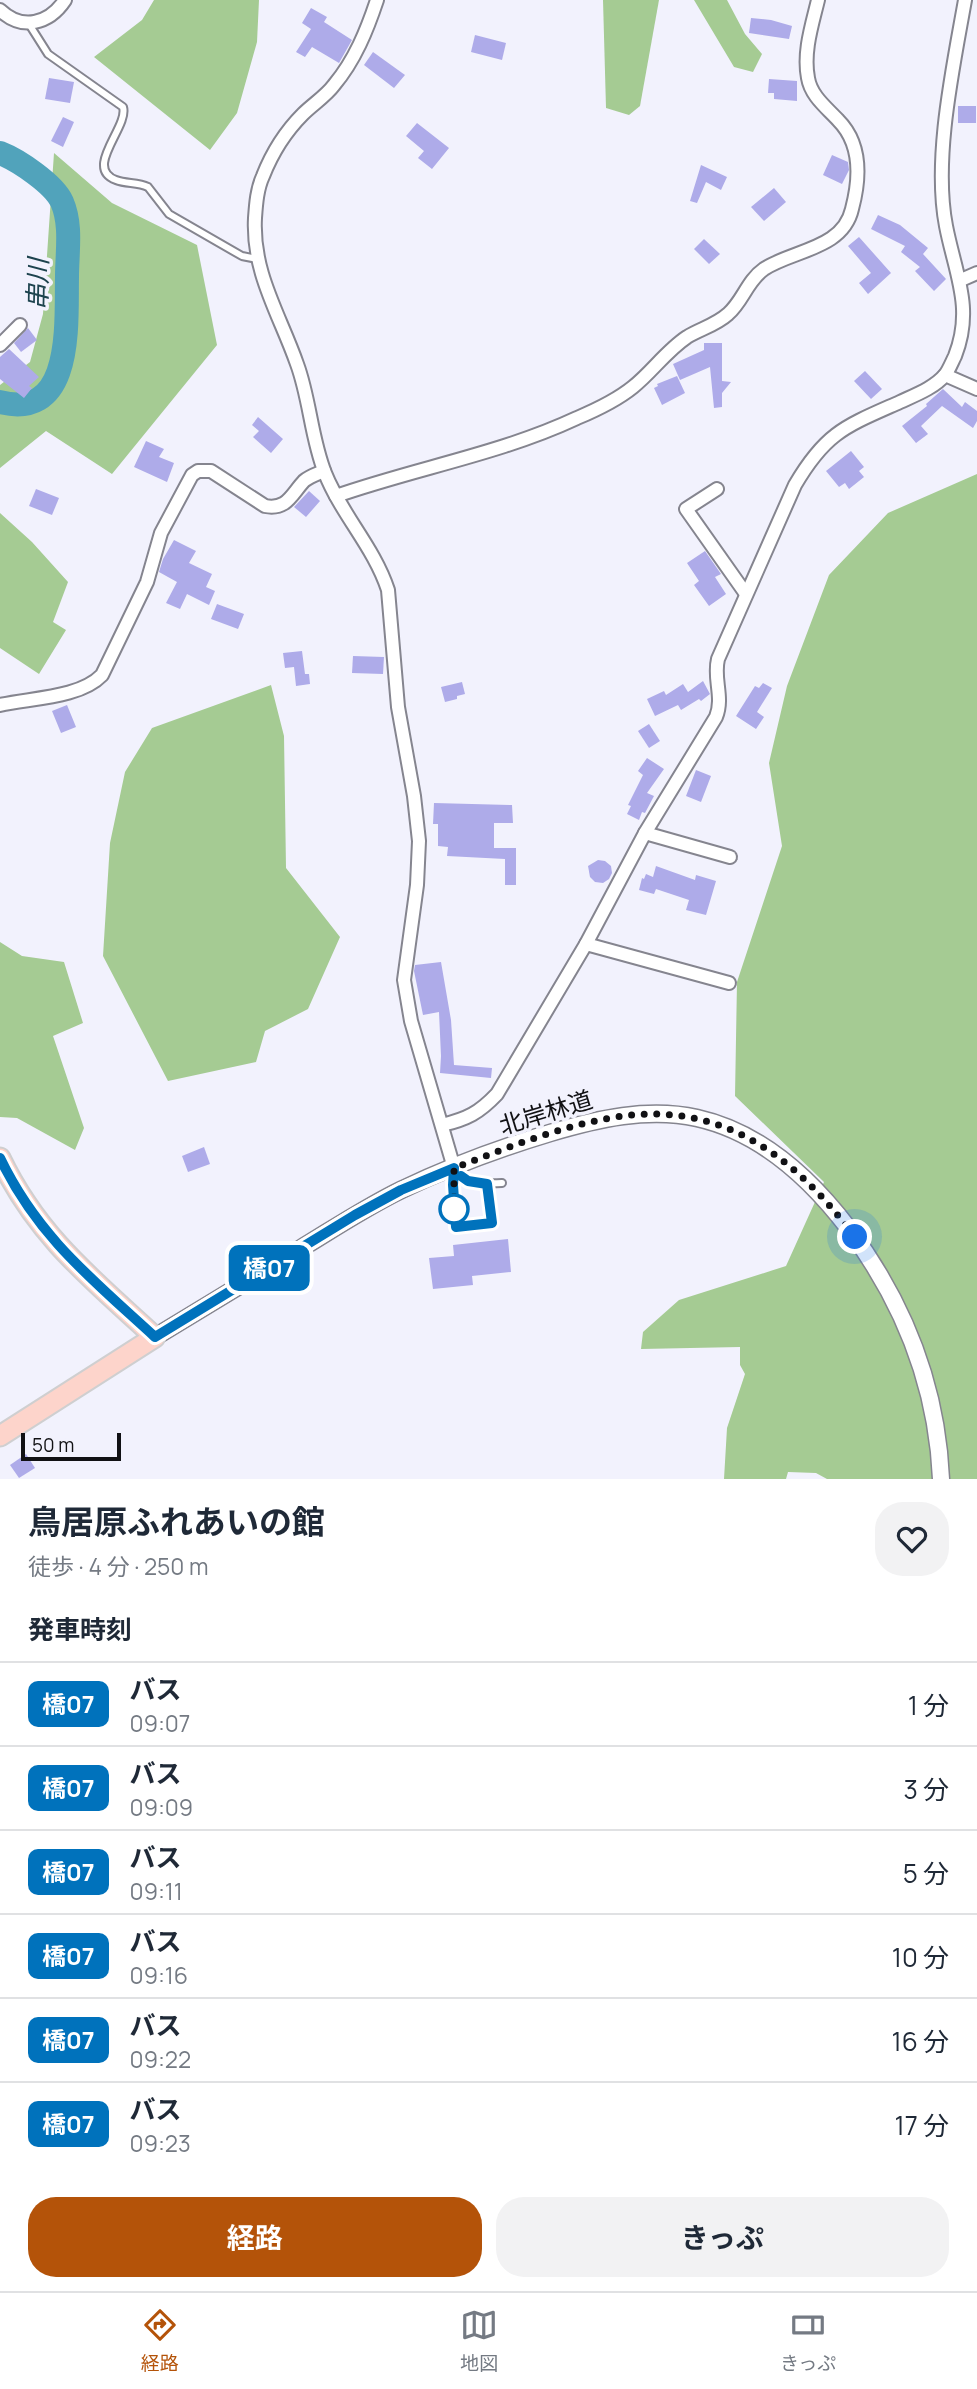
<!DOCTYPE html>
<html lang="ja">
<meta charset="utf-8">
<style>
:root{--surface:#fff;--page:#f2f2f3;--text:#1f2937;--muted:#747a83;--line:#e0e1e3;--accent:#b45309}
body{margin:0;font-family:Manrope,"Noto Sans JP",sans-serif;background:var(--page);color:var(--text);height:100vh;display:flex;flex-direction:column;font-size:26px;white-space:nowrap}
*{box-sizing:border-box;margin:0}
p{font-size:23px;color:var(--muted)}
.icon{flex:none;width:38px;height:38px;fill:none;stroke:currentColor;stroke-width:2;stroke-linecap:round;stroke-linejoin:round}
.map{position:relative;height:1479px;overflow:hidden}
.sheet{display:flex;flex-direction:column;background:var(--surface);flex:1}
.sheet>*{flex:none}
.badge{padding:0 14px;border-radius:10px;font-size:24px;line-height:46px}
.scale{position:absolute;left:21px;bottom:18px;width:100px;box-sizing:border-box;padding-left:7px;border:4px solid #111114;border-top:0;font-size:19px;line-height:24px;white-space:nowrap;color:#111114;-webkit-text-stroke:5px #f2f2fd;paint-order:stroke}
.you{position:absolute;width:35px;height:35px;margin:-18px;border:5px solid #fff;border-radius:50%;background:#1a73e8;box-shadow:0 0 0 10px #1a73e833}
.map>.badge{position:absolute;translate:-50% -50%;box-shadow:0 0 0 4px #fff}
h2{padding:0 28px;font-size:26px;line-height:63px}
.round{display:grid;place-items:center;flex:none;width:74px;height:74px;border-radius:28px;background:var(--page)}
.head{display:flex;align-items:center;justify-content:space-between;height:119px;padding:0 28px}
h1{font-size:33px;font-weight:700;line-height:52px}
.cta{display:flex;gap:14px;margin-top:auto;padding:14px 28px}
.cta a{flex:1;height:80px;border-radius:28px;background:var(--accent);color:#fff;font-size:28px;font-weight:700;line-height:80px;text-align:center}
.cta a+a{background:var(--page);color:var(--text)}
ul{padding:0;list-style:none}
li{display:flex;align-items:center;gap:21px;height:84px;padding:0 28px;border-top:2px solid var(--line)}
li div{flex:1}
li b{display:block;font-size:26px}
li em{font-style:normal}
li .badge{min-width:77px;font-weight:700;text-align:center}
.tab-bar{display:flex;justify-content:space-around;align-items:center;height:98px;border-top:2px solid var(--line);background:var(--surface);font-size:19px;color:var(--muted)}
.tab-bar a{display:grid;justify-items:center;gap:4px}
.tab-bar .on{color:var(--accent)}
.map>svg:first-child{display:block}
.forest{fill:#a5cb93}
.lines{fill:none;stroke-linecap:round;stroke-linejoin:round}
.river{stroke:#51a3bb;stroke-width:24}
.building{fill:#aeabe9}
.service-casing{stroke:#85858f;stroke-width:10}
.minor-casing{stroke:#85858f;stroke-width:16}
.tertiary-casing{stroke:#85858f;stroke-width:19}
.primary-casing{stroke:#cfcfd0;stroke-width:23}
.service{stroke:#fff;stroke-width:6}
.minor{stroke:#fff;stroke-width:12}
.tertiary{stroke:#fff;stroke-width:16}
.primary{stroke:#fdd4cb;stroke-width:19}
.line-casing{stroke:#fff;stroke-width:16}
.line{stroke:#0072bc;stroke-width:10}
.walk{stroke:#111114;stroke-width:7;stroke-dasharray:0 12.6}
.stop-dot{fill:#fff;stroke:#0072bc;stroke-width:3.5}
.labels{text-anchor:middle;stroke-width:7;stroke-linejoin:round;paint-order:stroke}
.street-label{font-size:24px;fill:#111114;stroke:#f2f2fd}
.water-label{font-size:26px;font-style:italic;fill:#1d434e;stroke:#f2f2fd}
</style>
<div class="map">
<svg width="977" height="1479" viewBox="0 0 977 1479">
<rect width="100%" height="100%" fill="#f2f2fd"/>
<g class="forest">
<polygon points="154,0 259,0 257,42 237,113 210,150 94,57 142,20"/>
<polygon points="603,0 659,0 640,106 629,115 606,108"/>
<polygon points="694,0 727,0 745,34 762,54 753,72 734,67"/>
<polygon points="54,153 112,203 197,245 217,345 112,474 46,431 0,468 0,385 30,362 43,314"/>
<polygon points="977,474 977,1479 827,1479 816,1473 788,1472 786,1479 724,1479 727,1428 745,1374 740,1365 740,1347 641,1349 643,1332 679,1300 786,1266 824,1182 735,1096 737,982 782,846 769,763 787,686 829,575 888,513"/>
<polygon points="0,513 32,542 68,582 53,622 66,630 39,674 0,648"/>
<polygon points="271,685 284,736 286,868 340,937 308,1009 265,1031 256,1062 168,1081 103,956 110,843 125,772 152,728"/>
<polygon points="0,942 22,956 64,962 83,1023 53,1036 84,1128 75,1150 17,1118 0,1117"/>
</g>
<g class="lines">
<path class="river" d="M0,153C18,160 54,184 62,202C72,225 67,252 67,277C66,323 74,421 0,402"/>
</g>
<g class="building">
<polygon points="311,8 327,17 324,22 352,40 339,63 312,47 305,57 296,52 311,29 302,23"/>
<polygon points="751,18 771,20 792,26 789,39 749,33"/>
<polygon points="475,35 506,43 502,60 471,52"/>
<polygon points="373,52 405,75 394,88 364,65"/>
<polygon points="49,78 74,82 70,103 45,99"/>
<polygon points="769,79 797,81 797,101 774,99 774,93 768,93"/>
<rect x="958" y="106" width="18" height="17"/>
<polygon points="63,117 74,122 63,147 51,141"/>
<polygon points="417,123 449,148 432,169 418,158 424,151 406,136"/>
<polygon points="832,155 848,162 849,170 842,184 823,175"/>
<polygon points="701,165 727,177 721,190 706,182 697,203 690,201"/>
<polygon points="774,188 786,202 764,221 751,207"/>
<polygon points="878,215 900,225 928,248 923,254 946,279 934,291 915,271 920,267 901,252 905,246 871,229"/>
<polygon points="859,237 891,273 868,294 859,283 871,273 848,246"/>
<polygon points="704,239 720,254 709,264 694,249"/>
<polygon points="28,328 37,340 21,352 14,343"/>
<polygon points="704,343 722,343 722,381 731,382 722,393 722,407 714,408 710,367 680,380 673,364 704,350"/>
<polygon points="9,349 39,377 29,386 32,388 24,398 0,379 0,357"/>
<polygon points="865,371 882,389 871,399 854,381"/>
<polygon points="677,376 685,393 662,405 654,388 658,386 657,384"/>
<polygon points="943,389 962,407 965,402 977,411 977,421 973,428 942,406 921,426 928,434 916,443 902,426 927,406 926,404"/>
<polygon points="258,417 283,439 271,453 253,437 259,431 252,425"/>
<polygon points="146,441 164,449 159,457 174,463 167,482 134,467"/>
<polygon points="851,451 864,467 859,471 864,477 849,489 845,483 839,487 826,471"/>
<polygon points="36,489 59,498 52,515 29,506"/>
<polygon points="309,491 320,501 306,517 294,507"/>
<polygon points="174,540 196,551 189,563 212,574 206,587 215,591 209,605 187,594 180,609 166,603 177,582 159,572 163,559"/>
<polygon points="705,551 721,574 715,577 726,594 709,606 694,585 699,581 687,563"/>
<polygon points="217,604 244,614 238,629 211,619"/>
<polygon points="302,651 305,674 309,674 310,684 296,686 294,667 285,668 283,653"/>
<polygon points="353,656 384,657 383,674 352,673"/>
<polygon points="703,681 710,694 701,701 699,699 681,710 678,705 655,716 647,699 664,691 666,695 683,684 688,692"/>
<polygon points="462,682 465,694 457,696 457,699 445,702 441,687"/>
<polygon points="763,683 772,688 757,712 764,717 756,729 736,716 755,686 759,688"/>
<polygon points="67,705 76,727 61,733 52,711"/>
<polygon points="649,724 660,741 649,748 638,731"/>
<polygon points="647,758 664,769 647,793 654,796 645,813 642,812 639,820 627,814 631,806 628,805 643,775 638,771"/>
<polygon points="696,770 711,776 701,802 686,796"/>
<polygon points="434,803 512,805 513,823 494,823 494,848 516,848 516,885 505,885 505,859 447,856 448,847 438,846 438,824 433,824"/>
<polygon points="598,860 605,861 611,866 612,873 609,879 603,883 595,882 590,877 588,866"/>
<polygon points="656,866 695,880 696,875 716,881 706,915 686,910 689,900 656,889 654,894 639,890 642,878 644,879 646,874 653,877"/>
<polygon points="441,962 451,1020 454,1065 492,1068 491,1078 440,1073 441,1056 439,1012 423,1015 414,971 415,965"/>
<polygon points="204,1147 210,1164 188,1172 182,1156"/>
<polygon points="508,1239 511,1272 472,1276 473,1285 433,1289 429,1258 454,1256 453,1245"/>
<polygon points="26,1454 35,1468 19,1478 10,1465"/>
</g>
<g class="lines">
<defs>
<g id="service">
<path d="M29,24L48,54L123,107C129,127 83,168 116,180C126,184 138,182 148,187L169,214L242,256L257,259"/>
<polyline points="454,1168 453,1185 456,1227 492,1223 487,1184"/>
<path d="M454,1168C468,1184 482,1184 502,1183"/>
</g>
<g id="minor">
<path d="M377,0C367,30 355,60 334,85C326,96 313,104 303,114C285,132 272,153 263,176C257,189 256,204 255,218C252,273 280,315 297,364C310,399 311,438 325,473C341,514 374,547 388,590L398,707L414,796L419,841L417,885L404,980L411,1021L454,1168"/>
<path d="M0,10C22,31 49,24 65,0"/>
<polyline points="961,280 977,273"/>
<polyline points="0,345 20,325"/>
<polyline points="945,375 977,389"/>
<polyline points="717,489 686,509 746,594"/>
<path d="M336,496C416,468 500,454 577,418C596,410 617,400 633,387C652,372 666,351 687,337C700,329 716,325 728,314C743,301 747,281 764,269C793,250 843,249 852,209C860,179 862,144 838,120C826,107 811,96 808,78C803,52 812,25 818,0"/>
<path d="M0,705C31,698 80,698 102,675L147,582L161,533L192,475L198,471H211L265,506C287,510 291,495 304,481C310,476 317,474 324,471"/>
<polyline points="645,833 730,857"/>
<polyline points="586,944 729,983"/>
<path d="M442,1125C467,1119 479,1113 497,1094L586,944L645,833L716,717C724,697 713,679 718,659L795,485C826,432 846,426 900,402C915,395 934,388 945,375C949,370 952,362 955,356C974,308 955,273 946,226C933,159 953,68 965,0"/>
</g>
<path id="tertiary" d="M155,1337C203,1308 252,1278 300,1249C333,1229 366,1207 401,1190C449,1167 500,1148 550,1133C597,1119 648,1107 697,1118C760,1132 811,1179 849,1229C904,1303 937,1386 941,1479"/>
<path id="primary" d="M0,1158C38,1237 92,1279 155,1337L0,1436"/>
</defs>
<use href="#service" class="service-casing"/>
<use href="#minor" class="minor-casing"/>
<use href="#tertiary" class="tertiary-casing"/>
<use href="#primary" class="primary-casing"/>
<use href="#service" class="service"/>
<use href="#minor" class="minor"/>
<use href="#tertiary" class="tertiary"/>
<use href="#primary" class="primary"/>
</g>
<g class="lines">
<defs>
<path id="line" d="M0,1158C38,1237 92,1279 155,1337L355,1215L401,1190L454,1168L453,1185L456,1227L492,1223L487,1184L468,1181L461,1176"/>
</defs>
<use href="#line" class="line-casing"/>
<use href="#line" class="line"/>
<path class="walk" d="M454,1209V1168C507,1148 560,1126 616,1117C722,1100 795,1157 855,1237"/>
</g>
<circle class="stop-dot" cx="454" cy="1209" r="14"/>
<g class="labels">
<g class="street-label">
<text transform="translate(546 1113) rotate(-17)" y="8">北岸林道</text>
</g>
<g class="water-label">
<text transform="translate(38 284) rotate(-89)" y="9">串川</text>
</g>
</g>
</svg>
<div class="scale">50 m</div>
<div class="you" style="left:855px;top:1237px"></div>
<b class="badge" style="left:269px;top:1268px;background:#0072bc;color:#fff">橋07</b>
</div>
<section class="sheet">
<div class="head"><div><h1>鳥居原ふれあいの館</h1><p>徒歩 · 4 分 · 250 m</p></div><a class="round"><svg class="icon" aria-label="heart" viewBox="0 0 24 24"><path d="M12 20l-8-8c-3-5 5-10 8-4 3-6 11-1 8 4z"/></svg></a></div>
<h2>発車時刻</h2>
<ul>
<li><span class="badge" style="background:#0072bc;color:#fff">橋07</span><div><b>バス</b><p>09:07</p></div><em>1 分</em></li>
<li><span class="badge" style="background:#0072bc;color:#fff">橋07</span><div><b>バス</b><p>09:09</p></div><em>3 分</em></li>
<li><span class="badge" style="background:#0072bc;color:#fff">橋07</span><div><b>バス</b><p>09:11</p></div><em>5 分</em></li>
<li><span class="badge" style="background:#0072bc;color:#fff">橋07</span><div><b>バス</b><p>09:16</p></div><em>10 分</em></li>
<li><span class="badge" style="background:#0072bc;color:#fff">橋07</span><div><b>バス</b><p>09:22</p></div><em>16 分</em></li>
<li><span class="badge" style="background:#0072bc;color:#fff">橋07</span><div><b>バス</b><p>09:23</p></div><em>17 分</em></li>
</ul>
<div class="cta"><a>経路</a><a>きっぷ</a></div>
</section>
<nav class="tab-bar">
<a class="on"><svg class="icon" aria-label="directions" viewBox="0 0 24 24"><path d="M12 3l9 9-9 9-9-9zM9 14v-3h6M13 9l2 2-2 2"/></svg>経路</a>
<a><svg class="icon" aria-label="map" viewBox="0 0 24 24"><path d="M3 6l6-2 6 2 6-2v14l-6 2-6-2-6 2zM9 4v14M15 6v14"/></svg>地図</a>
<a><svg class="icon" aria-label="tickets" viewBox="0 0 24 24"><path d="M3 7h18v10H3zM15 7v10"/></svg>きっぷ</a>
</nav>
